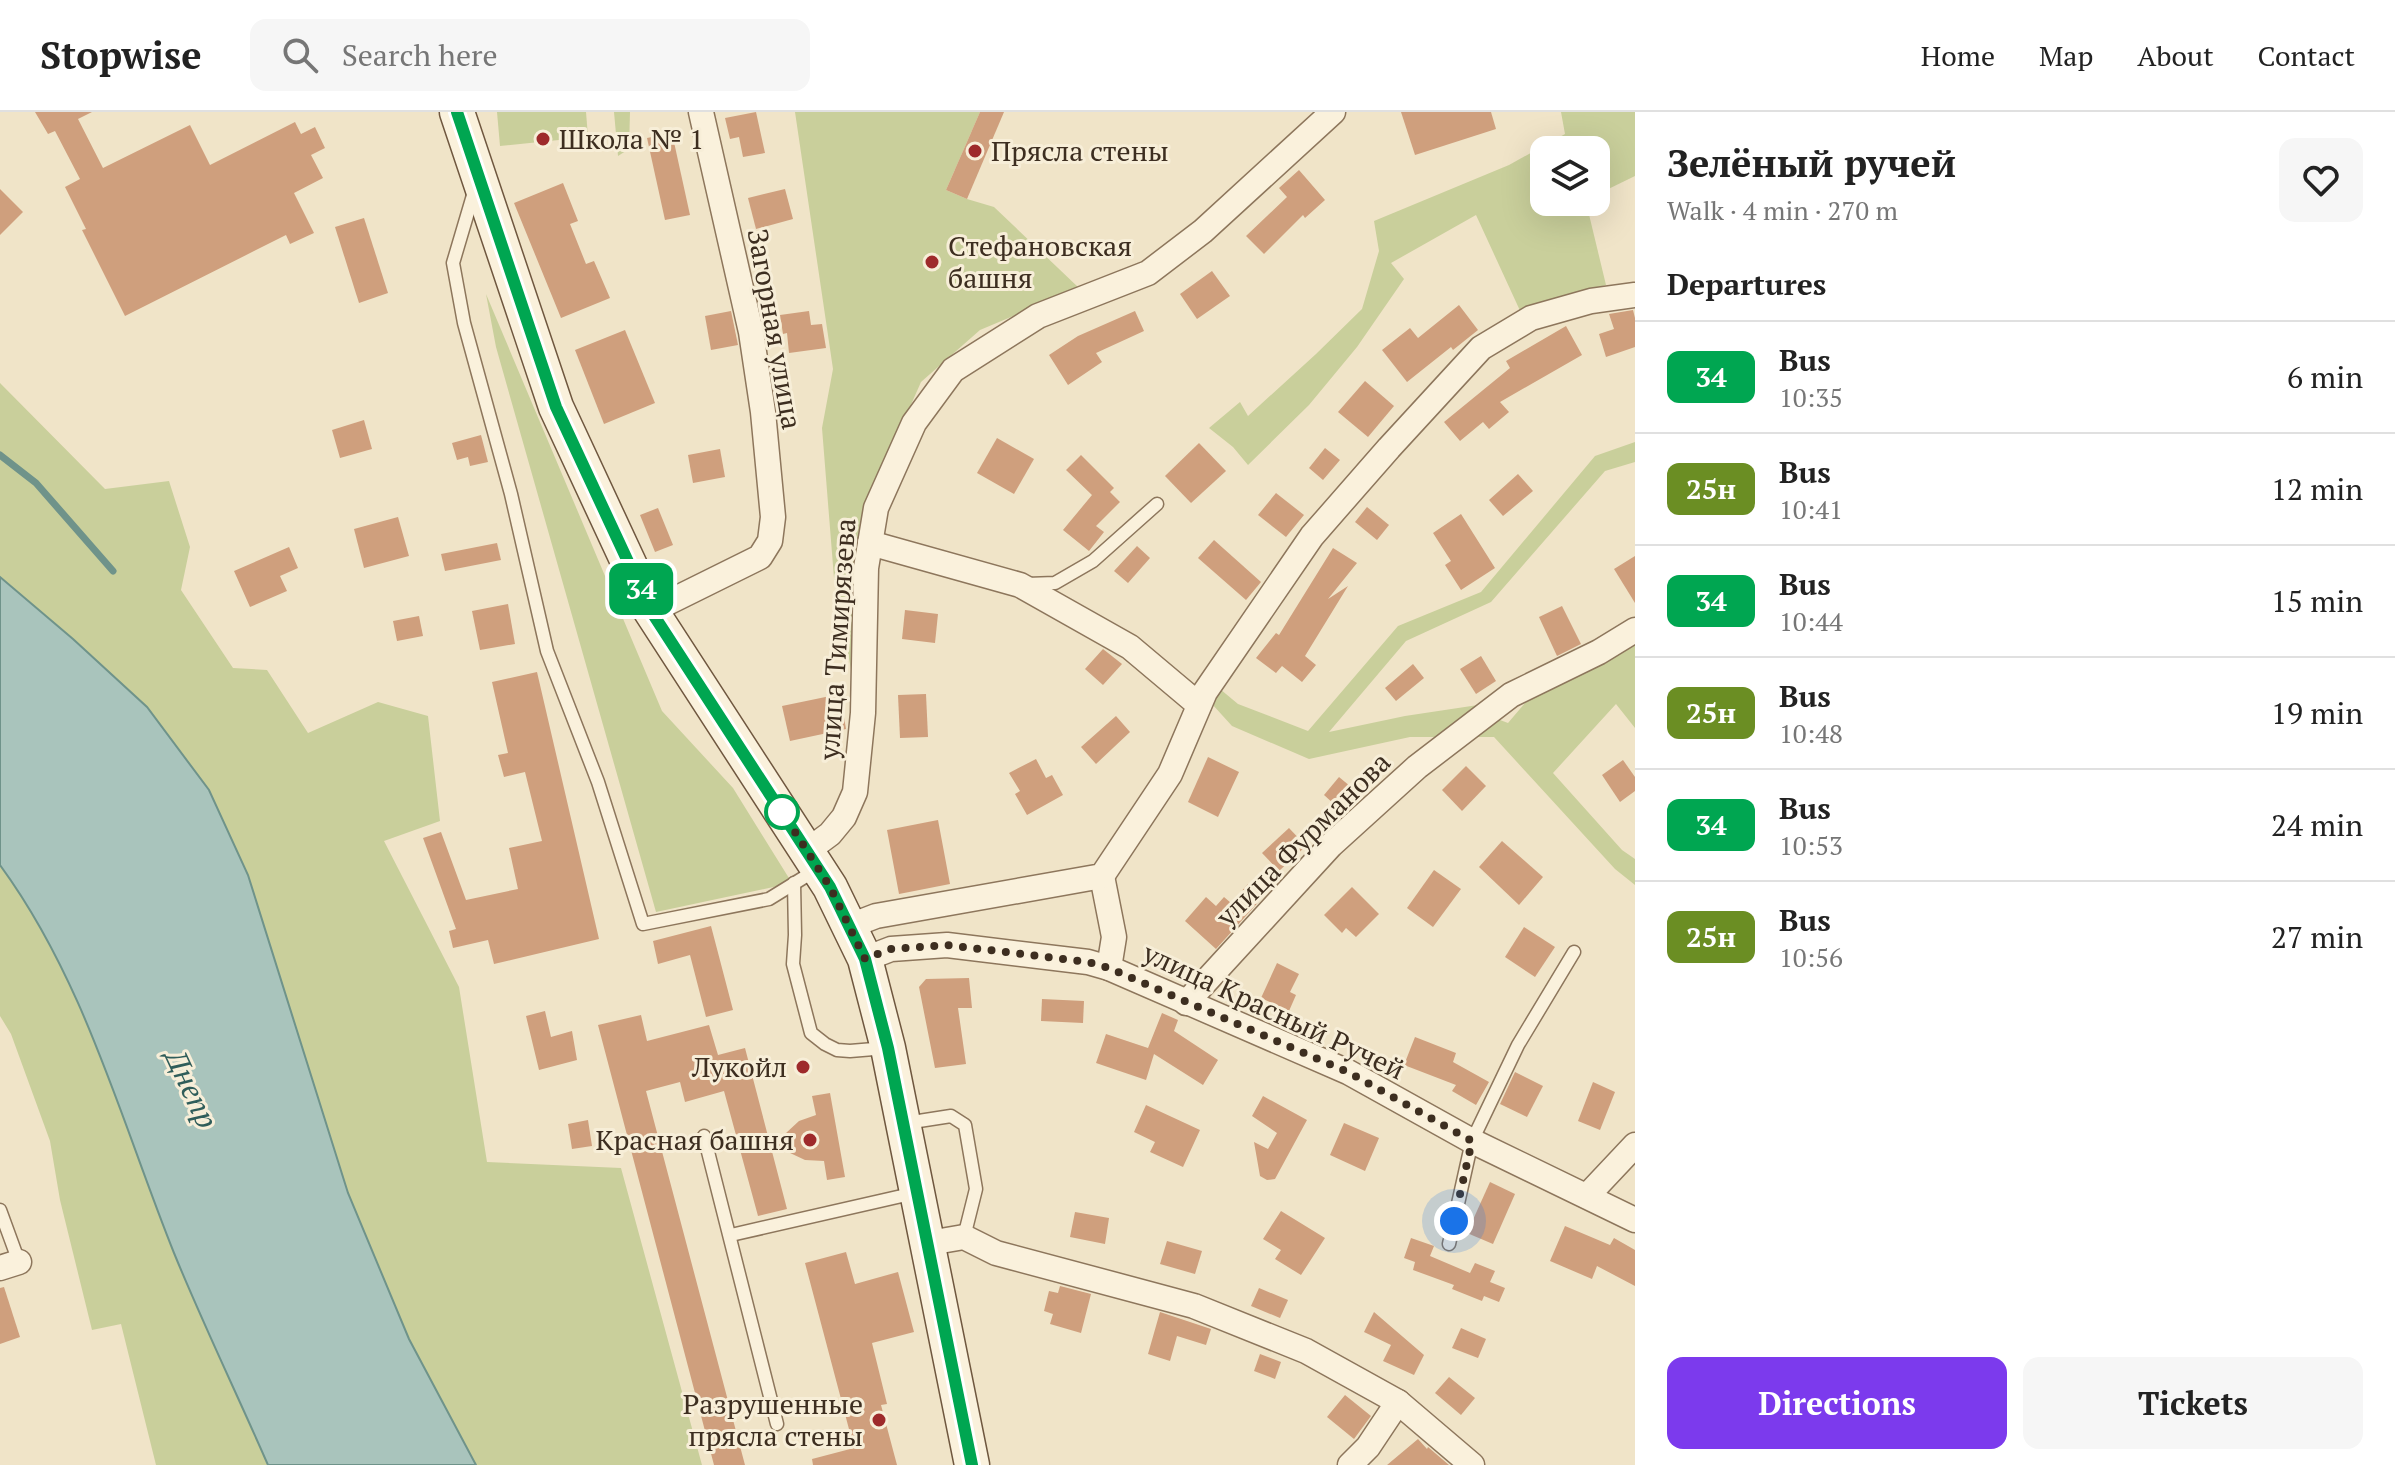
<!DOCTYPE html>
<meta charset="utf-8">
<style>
:root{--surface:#fff;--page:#f6f6f6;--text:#222;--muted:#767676;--line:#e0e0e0;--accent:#7c3aed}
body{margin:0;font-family:"PT Serif",serif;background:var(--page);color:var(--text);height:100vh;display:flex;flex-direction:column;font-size:30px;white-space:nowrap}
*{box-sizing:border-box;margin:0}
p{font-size:26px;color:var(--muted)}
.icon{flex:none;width:44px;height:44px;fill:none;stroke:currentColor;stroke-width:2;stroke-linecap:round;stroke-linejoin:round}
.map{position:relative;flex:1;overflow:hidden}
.side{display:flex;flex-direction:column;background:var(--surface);width:760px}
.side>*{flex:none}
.badge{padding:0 16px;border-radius:12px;font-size:28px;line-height:52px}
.controls{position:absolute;left:1530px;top:24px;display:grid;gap:16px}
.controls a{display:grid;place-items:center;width:80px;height:80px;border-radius:16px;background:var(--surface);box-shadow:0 8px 32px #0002;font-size:40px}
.you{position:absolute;width:40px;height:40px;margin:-20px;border:6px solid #fff;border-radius:50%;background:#1a73e8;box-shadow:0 0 0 12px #1a73e833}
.map>.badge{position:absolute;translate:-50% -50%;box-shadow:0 0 0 4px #fff}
h2{padding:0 32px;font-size:30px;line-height:72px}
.round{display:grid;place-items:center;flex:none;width:84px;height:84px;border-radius:16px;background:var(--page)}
.overview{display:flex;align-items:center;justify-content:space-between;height:136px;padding:0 32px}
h1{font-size:38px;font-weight:800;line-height:60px}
.action{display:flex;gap:16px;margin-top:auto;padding:16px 32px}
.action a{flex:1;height:92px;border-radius:16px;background:var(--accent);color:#fff;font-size:32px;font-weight:800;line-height:92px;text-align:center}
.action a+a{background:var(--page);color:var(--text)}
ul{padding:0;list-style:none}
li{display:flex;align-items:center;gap:24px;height:112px;padding:0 32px;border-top:2px solid var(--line)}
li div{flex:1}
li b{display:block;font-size:30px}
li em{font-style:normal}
li .badge{min-width:88px;font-weight:700;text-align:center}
header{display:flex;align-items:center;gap:48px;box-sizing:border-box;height:112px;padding:0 40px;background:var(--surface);border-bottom:2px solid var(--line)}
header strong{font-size:38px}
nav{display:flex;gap:44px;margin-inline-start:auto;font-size:28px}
.search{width:560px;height:72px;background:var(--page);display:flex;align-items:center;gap:20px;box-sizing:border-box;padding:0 28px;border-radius:16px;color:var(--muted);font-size:30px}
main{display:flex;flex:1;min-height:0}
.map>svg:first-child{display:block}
.green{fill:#c9cf9b}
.water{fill:#a9c4bc;stroke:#6f938a;stroke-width:2}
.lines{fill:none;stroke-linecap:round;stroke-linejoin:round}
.stream{stroke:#6f938a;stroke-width:7}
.building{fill:#cf9f7d}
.service-casing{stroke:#8d765c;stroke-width:15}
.minor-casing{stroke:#8d765c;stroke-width:27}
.secondary-casing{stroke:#6f573f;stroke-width:37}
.service{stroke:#faf1dc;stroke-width:12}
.minor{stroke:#faf1dc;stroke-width:24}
.secondary{stroke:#faf1dc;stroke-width:34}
.line-casing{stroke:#fff;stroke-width:18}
.line{stroke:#00a651;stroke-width:12}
.walk{stroke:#3d2e20;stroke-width:8;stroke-dasharray:0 14.4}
.poi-dot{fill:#9e2a2b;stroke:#f7eed8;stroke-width:3}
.stop-dot{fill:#fff;stroke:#00a651;stroke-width:4}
.labels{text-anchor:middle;stroke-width:6;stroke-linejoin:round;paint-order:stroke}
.poi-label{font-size:28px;fill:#3d2e20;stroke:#f7eed8;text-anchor:start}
.street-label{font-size:28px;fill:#3d2e20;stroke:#f7eed8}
.water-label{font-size:30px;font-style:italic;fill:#2f5d5a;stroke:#f7eed8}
</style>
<header>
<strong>Stopwise</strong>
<div class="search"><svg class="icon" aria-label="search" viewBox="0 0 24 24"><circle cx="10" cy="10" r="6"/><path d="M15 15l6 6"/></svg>Search here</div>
<nav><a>Home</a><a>Map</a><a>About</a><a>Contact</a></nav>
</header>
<main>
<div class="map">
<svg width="1635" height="1353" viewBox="0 0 1635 1353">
<rect width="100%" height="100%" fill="#f0e4c8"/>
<g class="green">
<polygon points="497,0 586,0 588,25 500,34"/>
<polygon points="614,0 630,0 629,37 618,44"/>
<polygon points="795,0 980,0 946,78 967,87 994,95 1079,176 980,218 921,270 868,390 853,568 834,466 822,316 833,257"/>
<polygon points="1561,0 1635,0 1635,64 1596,83 1596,38 1544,38 1544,90 1586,90 1606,173 1554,188 1522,203 1476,103 1391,151 1404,167 1357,235 1309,293 1248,353 1233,335 1209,316 1240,290 1248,304 1316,242 1362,197 1379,139 1374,109 1509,53 1565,22"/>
<polygon points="486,182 662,599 733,676 792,771 656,800 496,235"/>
<polygon points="0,271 105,377 169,369 190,435 181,478 233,556 267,558 308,621 378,590 428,604 440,709 384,729 459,875 487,1050 621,1056 702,1353 476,1353 409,1227 348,1081 248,763 209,678 147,595 73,527 0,465"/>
<polygon points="1635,330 1635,350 1605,359 1491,490 1406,529 1329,620 1405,604 1478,593 1441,625 1410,625 1309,647 1232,614 1212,592 1220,577 1238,592 1308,619 1398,514 1481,480 1595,344"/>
<polygon points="1635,529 1635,616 1616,592 1553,661 1622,738 1635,747 1635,773 1615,757 1494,625 1474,625 1492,605 1508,611 1525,591"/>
<path d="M0,753C85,869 121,1009 174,1141C203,1212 237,1282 268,1353H156L121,1212L92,1218L60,1088L50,1029L11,922L0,904Z"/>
</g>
<path class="water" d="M0,465L73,527L147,595L209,678L248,763L348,1081L409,1227L476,1353H268C237,1282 203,1212 174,1141C121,1009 85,869 0,753Z"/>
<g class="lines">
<polyline class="stream" points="0,343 36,371 113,459"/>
</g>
<g class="building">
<polygon points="35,0 92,0 78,7 103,56 190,13 210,53 295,10 301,22 315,15 325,36 311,43 323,66 294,81 314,121 290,132 286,123 125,204 82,118 86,117 65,75 80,67 55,19 48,22"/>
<polygon points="756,0 765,41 743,45 739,25 730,27 725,6"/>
<polygon points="980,0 1004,0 967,87 946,78"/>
<polygon points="1401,0 1491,0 1496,17 1415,43"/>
<polygon points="672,21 690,103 665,108 647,26"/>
<polygon points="1299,58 1325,88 1305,106 1303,103 1264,142 1246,124 1287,85 1279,76"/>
<polygon points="563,71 578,109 570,112 586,152 594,149 610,186 561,206 514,91"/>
<polygon points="0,77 23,100 0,123"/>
<polygon points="785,77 793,107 756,117 748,86"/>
<polygon points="364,106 388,181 359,191 335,115"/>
<polygon points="1212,159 1230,184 1197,207 1180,182"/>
<polygon points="1459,193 1478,218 1453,238 1451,235 1407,270 1382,238 1410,216 1418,226"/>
<polygon points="1633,198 1635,206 1635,235 1606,245 1599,222 1614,217 1609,202"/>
<polygon points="731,199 738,233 711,238 705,204"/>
<polygon points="809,199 811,213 822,212 826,236 789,241 787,221 783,222 780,203"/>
<polygon points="1135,199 1144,219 1096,241 1102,250 1068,273 1049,243 1078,224"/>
<polygon points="1566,214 1582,243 1500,290 1509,300 1489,317 1483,310 1460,329 1444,310 1510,256 1506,249"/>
<polygon points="625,218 655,291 604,312 575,238"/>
<polygon points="1365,269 1394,294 1368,325 1338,300"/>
<polygon points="364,308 372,337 340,346 332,318"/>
<polygon points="481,323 488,350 470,354 468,345 457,348 452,331"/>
<polygon points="997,326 1034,347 1014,382 977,361"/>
<polygon points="1199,331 1226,359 1191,391 1165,364"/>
<polygon points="1325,336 1340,348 1323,368 1309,356"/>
<polygon points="720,337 725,365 693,371 688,343"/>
<polygon points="1081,343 1114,376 1110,380 1120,390 1096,414 1104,420 1089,439 1063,418 1092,383 1066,358"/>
<polygon points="1518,362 1533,379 1503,404 1489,388"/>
<polygon points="1276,381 1304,403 1286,425 1258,403"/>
<polygon points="1367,395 1389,413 1377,428 1355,410"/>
<polygon points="658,396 673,433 655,440 640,403"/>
<polygon points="1461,402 1495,456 1461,478 1445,453 1451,449 1433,421"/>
<polygon points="398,405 409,444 364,456 354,417"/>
<polygon points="1214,428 1261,470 1246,488 1198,446"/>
<polygon points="497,431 501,448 445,459 441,442"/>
<polygon points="1137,434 1150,446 1128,471 1114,459"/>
<polygon points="289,435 298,456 280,464 287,479 250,495 234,459"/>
<polygon points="1333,436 1357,451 1328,487 1348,474 1305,544 1316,553 1302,570 1282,554 1276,561 1256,546 1276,521 1279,523"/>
<polygon points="1635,444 1635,491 1614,457"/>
<polygon points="508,492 515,532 480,538 472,499"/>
<polygon points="1562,494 1581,532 1557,544 1539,505"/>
<polygon points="905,498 938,502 935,531 902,527"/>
<polygon points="419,504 423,524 397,529 393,509"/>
<polygon points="1103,537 1122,552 1103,573 1085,557"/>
<polygon points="1481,544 1496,569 1476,582 1460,557"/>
<polygon points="1413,552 1424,566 1396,589 1385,576"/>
<polygon points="537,560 599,827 494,852 488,828 453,836 449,819 456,817 423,726 441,720 466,788 518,777 509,736 542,729 525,660 504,665 498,643 508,641 492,570"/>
<polygon points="840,582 846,617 790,629 782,594"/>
<polygon points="926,582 928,625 900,626 898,583"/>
<polygon points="1116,604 1130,620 1096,652 1081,635"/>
<polygon points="1208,645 1239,660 1218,705 1188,690"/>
<polygon points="1036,647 1046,666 1052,663 1063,683 1027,703 1015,682 1020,679 1009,661"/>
<polygon points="1623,648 1635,665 1635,679 1620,690 1602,663"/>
<polygon points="1466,654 1486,674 1462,699 1442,678"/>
<polygon points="1339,665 1362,684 1344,701 1324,683"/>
<polygon points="938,708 950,772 899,782 887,718"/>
<polygon points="1289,716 1306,734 1279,759 1262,741"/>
<polygon points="1502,729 1543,765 1519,793 1479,755"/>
<polygon points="1434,758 1461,777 1433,815 1407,796"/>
<polygon points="1248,772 1263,785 1216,837 1185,809 1206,785 1216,794 1224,785 1231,791"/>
<polygon points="1352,775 1379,802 1356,825 1346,816 1342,821 1324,803"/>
<polygon points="711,814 733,898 706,905 690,843 658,852 653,829"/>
<polygon points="1524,815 1555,835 1535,865 1505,845"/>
<polygon points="1277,851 1299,862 1290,880 1296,883 1289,899 1261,886"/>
<polygon points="969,866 972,896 958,896 966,952 935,956 919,875 926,867"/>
<polygon points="1042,887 1084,889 1083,911 1041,909"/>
<polygon points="545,899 551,925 572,919 577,948 539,958 526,904"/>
<polygon points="1162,901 1178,908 1174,919 1218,948 1203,973 1154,942 1146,968 1096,951 1106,922 1148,936"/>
<polygon points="641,903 647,929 709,913 718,943 745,936 787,1097 758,1104 724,979 685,990 680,970 646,979 745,1353 714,1353 598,913"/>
<polygon points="1415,925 1456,941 1453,950 1489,970 1476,993 1452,979 1456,973 1404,953"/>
<polygon points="1515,960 1543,974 1527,1005 1500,992"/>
<polygon points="1593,970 1615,980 1600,1018 1578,1009"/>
<polygon points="830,981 845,1065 827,1068 824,1049 805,1048 773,1033 799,1009 816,1003 812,984"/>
<polygon points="1263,984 1307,1008 1275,1067 1267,1068 1260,1064 1254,1030 1268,1037 1277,1021 1252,1004"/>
<polygon points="1146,993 1200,1018 1183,1055 1150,1040 1155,1030 1134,1020"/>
<polygon points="588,1008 592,1034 572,1037 568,1012"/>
<polygon points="1344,1011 1379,1026 1365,1059 1330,1043"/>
<polygon points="1490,1070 1515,1082 1493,1132 1467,1121"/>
<polygon points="1281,1099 1325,1126 1301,1163 1275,1147 1281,1138 1263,1127"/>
<polygon points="1075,1100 1109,1106 1105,1132 1070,1125"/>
<polygon points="1565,1114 1610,1133 1614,1126 1635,1138 1635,1174 1597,1154 1592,1167 1550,1149"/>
<polygon points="1411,1126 1434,1134 1430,1144 1470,1161 1475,1151 1495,1159 1490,1170 1505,1176 1499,1190 1484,1184 1482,1189 1452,1177 1454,1173 1413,1158 1415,1150 1404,1146"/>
<polygon points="1167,1129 1202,1139 1195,1162 1160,1152"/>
<polygon points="846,1140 855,1172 898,1160 914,1220 872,1231 887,1292 881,1293 897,1353 813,1353 812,1347 854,1336 805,1151"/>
<polygon points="1060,1174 1091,1182 1081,1221 1050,1212 1053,1202 1044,1199 1049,1179 1058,1181"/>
<polygon points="4,1175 20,1225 0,1232 0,1176"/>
<polygon points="1259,1176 1288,1188 1280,1206 1251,1194"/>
<polygon points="1160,1200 1211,1217 1206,1233 1177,1224 1170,1249 1148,1242"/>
<polygon points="1374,1200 1424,1243 1414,1263 1383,1249 1391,1233 1364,1220"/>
<polygon points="1461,1216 1486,1227 1478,1246 1452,1236"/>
<polygon points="1260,1242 1281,1250 1275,1267 1254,1259"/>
<polygon points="1449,1265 1475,1286 1461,1303 1435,1281"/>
<polygon points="1345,1283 1371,1304 1354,1327 1327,1305"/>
<polygon points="1418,1327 1427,1337 1428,1335 1449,1353 1387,1353"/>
</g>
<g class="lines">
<defs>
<g id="service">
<polyline points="474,80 453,151 464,211 511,382 547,539 598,670 643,812 769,787 816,758"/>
<polyline points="1027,472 1055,471 1093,449 1157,392"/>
<polyline points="794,771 795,823 793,852 811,921 825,932 837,938 850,939 886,936"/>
<polyline points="906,1011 951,1004 965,1013 976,1077 964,1125"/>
<polyline points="704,1024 777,1312"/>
<polyline points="0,1098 19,1150"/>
<polyline points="731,1123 915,1081"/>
<polyline points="1449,1132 1472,1029 1518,933 1574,840"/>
</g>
<g id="minor">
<polyline points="870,431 1020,473 1130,535 1199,593"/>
<polyline points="651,499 760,445 770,429 773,405 763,300 751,220 701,0"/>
<polyline points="807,739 830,722 844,705 855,680 863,601 866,456 876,396 914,311 953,258 1038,204 1148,161 1203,119 1333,0"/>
<polyline points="1102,764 1114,825 1109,856"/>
<polyline points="850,814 876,804 1102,764 1170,662 1205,580 1312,424 1389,336 1481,236 1531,206 1591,189 1635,183"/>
<polyline points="865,847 891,837 947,833 1088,850 1109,856 1348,960 1472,1029 1635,1108"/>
<polyline points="1186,891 1331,733 1417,655 1511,583 1599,540 1635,518"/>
<polyline points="1587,1084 1635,1033"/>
<polyline points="929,1131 964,1125 996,1141 1194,1194 1306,1239 1398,1290 1472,1353"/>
<polyline points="0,1156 19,1150"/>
<polyline points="1350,1353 1368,1335 1398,1290"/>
</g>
<polyline id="secondary" points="457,0 556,295 651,499 830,775 865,847 888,936 972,1353"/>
</defs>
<use href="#service" class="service-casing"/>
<use href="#minor" class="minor-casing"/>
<use href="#secondary" class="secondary-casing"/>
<use href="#service" class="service"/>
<use href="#minor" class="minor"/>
<use href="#secondary" class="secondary"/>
</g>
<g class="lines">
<defs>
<polyline id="line" points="457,0 556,295 651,499 830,775 865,847 888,936 972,1353"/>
</defs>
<use href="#line" class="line-casing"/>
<use href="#line" class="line"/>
<polyline class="walk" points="782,700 781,698 830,775 865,847 891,837 947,833 1088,850 1109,856 1348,960 1472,1029 1454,1109"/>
</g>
<g class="poi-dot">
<circle cx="543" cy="27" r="8"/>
<circle cx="975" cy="39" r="8"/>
<circle cx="932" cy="150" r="8"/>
<circle cx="803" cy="955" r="8"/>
<circle cx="810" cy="1028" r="8"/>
<circle cx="879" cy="1308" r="8"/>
</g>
<circle class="stop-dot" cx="782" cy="700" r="16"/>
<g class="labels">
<g class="poi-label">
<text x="559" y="37">Школа № 1</text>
<text x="991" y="49">Прясла стены</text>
<text x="948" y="144">Стефановская<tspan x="948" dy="32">башня</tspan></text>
<text x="787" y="965" text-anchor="end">Лукойл</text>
<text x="794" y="1038" text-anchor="end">Красная башня</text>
<text x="863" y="1302" text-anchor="end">Разрушенные<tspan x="863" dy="32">прясла стены</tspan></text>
</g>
<g class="street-label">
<text transform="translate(775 217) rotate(80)" y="10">Загорная улица</text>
<text transform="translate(837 527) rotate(-86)" y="10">улица Тимирязева</text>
<text transform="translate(1303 727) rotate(-45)" y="10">улица Фурманова</text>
<text transform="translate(1274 899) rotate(25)" y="10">улица Красный Ручей</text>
</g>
<g class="water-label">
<text transform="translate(191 977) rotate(65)" y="10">Днепр</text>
</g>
</g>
</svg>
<div class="controls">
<a><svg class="icon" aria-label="layers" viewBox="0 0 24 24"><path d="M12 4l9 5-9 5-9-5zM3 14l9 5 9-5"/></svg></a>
</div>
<div class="you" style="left:1454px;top:1109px"></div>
<b class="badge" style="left:641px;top:477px;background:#00a651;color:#fff">34</b>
</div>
<section class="side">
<div class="overview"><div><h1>Зелёный ручей</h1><p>Walk · 4 min · 270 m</p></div><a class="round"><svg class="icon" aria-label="heart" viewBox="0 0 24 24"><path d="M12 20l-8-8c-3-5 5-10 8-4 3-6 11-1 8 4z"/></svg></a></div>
<h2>Departures</h2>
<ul>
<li><span class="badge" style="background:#00a651;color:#fff">34</span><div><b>Bus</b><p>10:35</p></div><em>6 min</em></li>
<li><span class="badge" style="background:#6b8e23;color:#fff">25н</span><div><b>Bus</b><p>10:41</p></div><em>12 min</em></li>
<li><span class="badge" style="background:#00a651;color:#fff">34</span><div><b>Bus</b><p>10:44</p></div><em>15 min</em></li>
<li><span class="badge" style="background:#6b8e23;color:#fff">25н</span><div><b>Bus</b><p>10:48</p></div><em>19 min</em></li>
<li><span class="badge" style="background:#00a651;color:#fff">34</span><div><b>Bus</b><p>10:53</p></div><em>24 min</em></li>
<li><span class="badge" style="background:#6b8e23;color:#fff">25н</span><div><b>Bus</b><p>10:56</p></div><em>27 min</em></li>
</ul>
<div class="action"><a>Directions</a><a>Tickets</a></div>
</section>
</main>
